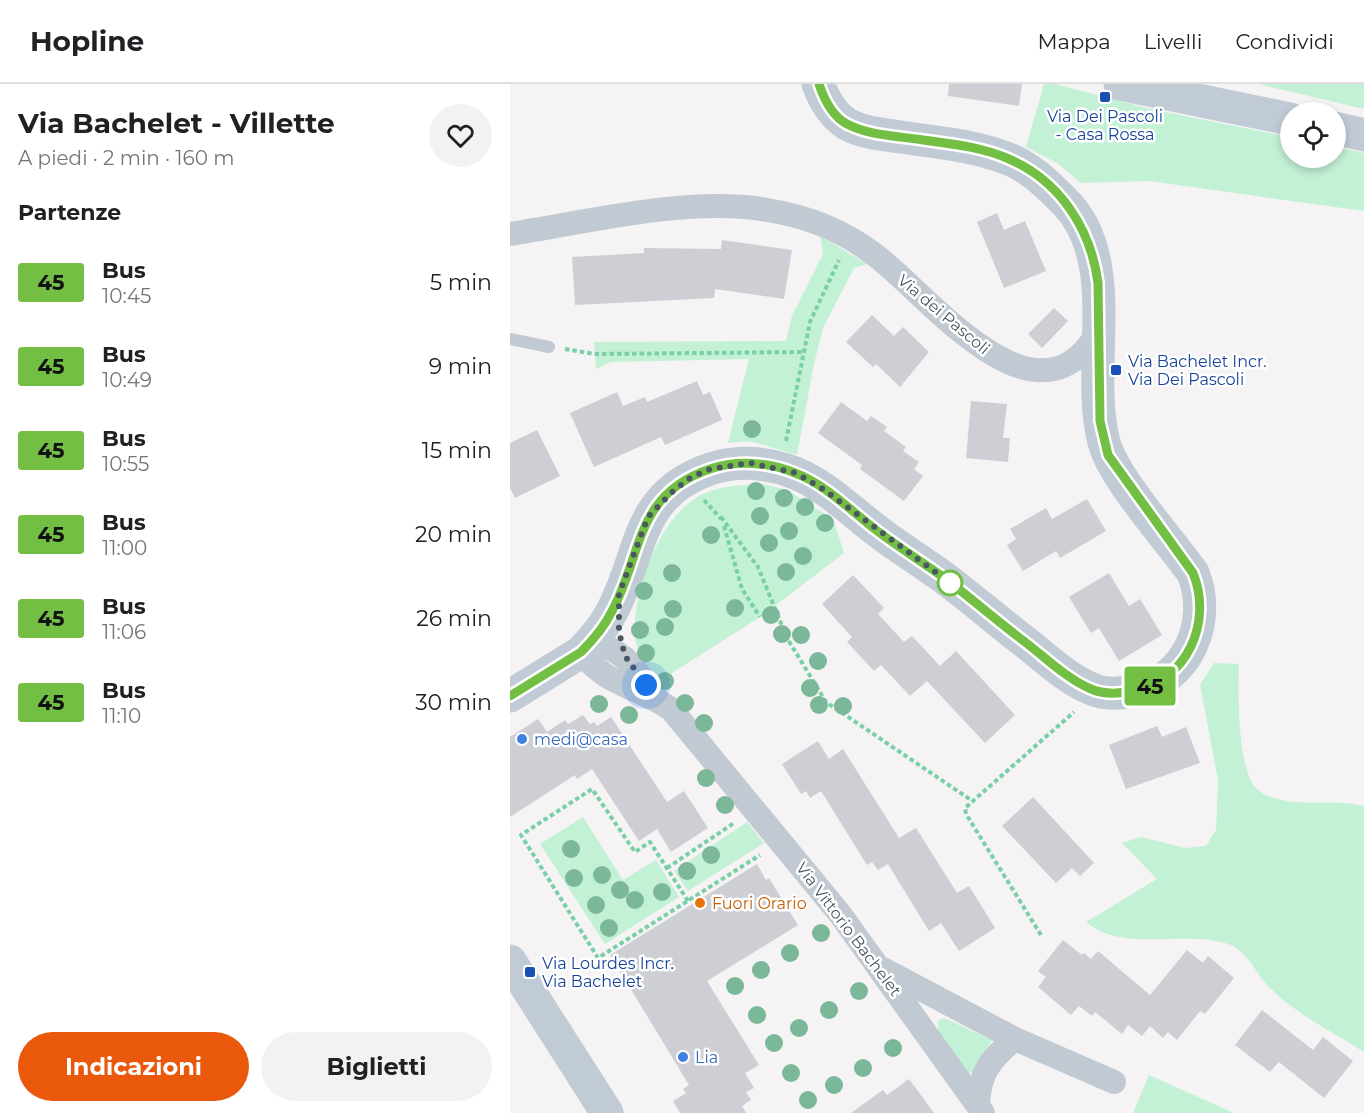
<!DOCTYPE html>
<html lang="it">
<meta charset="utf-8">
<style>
:root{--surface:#fff;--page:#f2f2f2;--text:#202124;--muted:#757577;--line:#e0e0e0;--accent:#ea580c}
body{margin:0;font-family:Montserrat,sans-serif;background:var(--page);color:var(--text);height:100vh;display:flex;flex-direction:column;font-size:22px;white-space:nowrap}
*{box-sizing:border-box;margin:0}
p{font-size:20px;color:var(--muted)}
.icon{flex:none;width:33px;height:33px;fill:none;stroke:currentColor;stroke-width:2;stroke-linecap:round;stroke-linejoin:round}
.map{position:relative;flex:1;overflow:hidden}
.details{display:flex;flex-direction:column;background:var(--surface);width:510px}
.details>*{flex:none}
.badge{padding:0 12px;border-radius:4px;font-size:21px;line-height:39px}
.tools{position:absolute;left:770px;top:18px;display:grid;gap:12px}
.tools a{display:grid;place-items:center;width:66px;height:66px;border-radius:50%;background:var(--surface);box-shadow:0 3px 9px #0003;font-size:30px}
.you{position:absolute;width:30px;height:30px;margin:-15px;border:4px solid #fff;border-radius:50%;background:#1a73e8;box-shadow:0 0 0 9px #1a73e833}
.map>.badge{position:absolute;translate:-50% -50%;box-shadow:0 0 0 3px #fff}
h2{padding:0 18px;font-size:22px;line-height:54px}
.round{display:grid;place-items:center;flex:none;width:63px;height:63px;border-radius:32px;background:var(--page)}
.overview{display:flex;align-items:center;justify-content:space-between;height:102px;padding:0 18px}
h1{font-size:28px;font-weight:700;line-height:45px}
.action{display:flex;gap:12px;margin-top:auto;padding:12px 18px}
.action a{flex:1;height:69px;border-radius:36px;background:var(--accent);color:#fff;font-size:24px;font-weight:700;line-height:69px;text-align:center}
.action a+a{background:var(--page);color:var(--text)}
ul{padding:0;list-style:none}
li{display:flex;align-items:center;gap:18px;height:84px;padding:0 18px}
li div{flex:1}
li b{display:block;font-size:22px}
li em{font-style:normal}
li .badge{min-width:66px;font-weight:700;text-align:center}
header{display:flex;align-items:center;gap:36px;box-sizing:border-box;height:84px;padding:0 30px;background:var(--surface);border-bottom:2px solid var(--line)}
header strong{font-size:28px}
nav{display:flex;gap:33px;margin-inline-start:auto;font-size:21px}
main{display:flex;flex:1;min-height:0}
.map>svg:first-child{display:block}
.green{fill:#c3f1d5}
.building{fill:#cdcfd5}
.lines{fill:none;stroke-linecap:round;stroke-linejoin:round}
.path{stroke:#7ad0a6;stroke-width:4;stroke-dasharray:4.5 3;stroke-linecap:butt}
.lane{stroke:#c1cad2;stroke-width:12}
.street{stroke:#c1cad2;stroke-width:24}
.secondary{stroke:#c1cbd6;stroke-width:33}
.tree{fill:#7bb799}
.line-casing{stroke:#fff;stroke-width:14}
.line{stroke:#72bf44;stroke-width:9}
.walk{stroke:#4a5661;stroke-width:6;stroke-dasharray:0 10.8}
.transit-dot{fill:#1a4fb4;stroke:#fff;stroke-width:2}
.stop-dot{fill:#fff;stroke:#72bf44;stroke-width:3}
.shop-dot{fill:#3f7fe0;stroke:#fff;stroke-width:2}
.food-dot{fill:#e8710a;stroke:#fff;stroke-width:2}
.labels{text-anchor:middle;stroke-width:5;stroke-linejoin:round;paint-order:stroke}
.transit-label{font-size:16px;fill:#164399;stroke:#fff;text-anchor:start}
.street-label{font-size:16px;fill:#4a5661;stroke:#fff}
.shop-label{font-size:16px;fill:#366cbe;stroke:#fff;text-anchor:start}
.food-label{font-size:16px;fill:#c56008;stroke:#fff;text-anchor:start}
</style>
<header>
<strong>Hopline</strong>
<nav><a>Mappa</a><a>Livelli</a><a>Condividi</a></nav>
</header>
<main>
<section class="details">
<div class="overview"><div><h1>Via Bachelet - Villette</h1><p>A piedi · 2 min · 160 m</p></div><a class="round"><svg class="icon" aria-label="heart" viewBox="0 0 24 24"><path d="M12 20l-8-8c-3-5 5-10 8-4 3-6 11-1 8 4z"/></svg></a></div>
<h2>Partenze</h2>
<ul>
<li><span class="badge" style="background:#72bf44;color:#111">45</span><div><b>Bus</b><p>10:45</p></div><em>5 min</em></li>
<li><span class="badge" style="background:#72bf44;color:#111">45</span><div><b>Bus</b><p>10:49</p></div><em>9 min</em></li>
<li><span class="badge" style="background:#72bf44;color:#111">45</span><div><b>Bus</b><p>10:55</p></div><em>15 min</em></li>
<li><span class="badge" style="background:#72bf44;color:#111">45</span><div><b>Bus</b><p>11:00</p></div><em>20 min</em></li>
<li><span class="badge" style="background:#72bf44;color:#111">45</span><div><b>Bus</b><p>11:06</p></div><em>26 min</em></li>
<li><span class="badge" style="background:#72bf44;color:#111">45</span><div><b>Bus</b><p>11:10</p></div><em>30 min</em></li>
</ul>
<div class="action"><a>Indicazioni</a><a>Biglietti</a></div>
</section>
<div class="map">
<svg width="854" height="1029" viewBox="0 0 854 1029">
<rect width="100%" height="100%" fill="#f5f3f3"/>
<g class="green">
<polygon points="534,0 545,0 640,25 780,53 780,74 825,74 825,63 854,69 854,127 639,97 571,99 547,79 516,63"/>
<polygon points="748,0 854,0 854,25"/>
<polygon points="310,152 357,180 344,184 313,244 304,280 287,371 240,357 218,359 239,275 101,278 86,285 84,258 276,257 282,232 313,170"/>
<path d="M253,400L277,406L323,435L334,469L253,531L148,598C139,584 127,570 125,553C122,507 151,425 198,408C215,401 234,401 253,400Z"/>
<path d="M704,579L729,580C728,606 727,687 747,705C757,714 772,717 785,718C808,720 832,716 854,722V968C823,948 785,930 759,903C746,890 737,866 718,860C673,845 614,870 576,838L647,795L612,759L631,753L675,764L696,762L706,746L708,696L690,601Z"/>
<polygon points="73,733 113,796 146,776 169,813 95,860 30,760"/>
<polygon points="237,738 254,759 178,807 164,787"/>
<polygon points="434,934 482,956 463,988 458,989 428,947 428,937"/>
<polygon points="639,991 724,1029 623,1029"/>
</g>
<g class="building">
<polygon points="439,0 512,0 509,22 438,12"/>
<polygon points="487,129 494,146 515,137 536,187 494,204 467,138"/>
<polygon points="212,156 282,166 274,215 205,205 204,214 65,221 62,173 134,169 134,164 211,165"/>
<polygon points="544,224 558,237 532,264 518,250"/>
<polygon points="362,231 384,252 393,243 419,268 390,303 366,280 363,283 336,258"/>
<polygon points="187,297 193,311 200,308 212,336 155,361 151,353 84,383 60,329 107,308 113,322 135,313 137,318"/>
<polygon points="461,317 497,320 493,354 500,354 498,378 456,374"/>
<polygon points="331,318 357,337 361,332 377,343 374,347 396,363 393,367 409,378 404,385 413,392 394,417 350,385 352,381 308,349"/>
<polygon points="27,346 50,392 5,414 0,404 0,359"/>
<polygon points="577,415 596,447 550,474 546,467 513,487 497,461 506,455 500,445 536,424 542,435"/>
<polygon points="599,489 619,522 630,515 652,551 609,577 589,544 581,549 559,513"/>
<polygon points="343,491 374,524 368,530 394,558 402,552 430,582 446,567 505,631 475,659 417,597 400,612 371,581 364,587 337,558 342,553 312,520"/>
<polygon points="73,631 80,640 84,638 87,642 101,633 157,718 174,707 198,744 161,768 147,745 129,757 82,685 67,695 65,691 0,733 0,653 28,635 37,648 55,636 58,640"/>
<polygon points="647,642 652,653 676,643 690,679 616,705 599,661"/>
<polygon points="308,657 319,675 333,665 389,754 406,744 447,809 459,802 485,844 449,867 431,839 419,847 378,780 368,786 362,778 357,781 311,707 300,714 296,707 291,710 272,680"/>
<polygon points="523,713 584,779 570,792 562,784 546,799 492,742"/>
<polygon points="247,780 256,796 259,794 288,841 197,897 249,981 235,989 244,1004 236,1008 241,1016 232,1022 236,1029 170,1029 163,1017 176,1009 173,1005 179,1001 100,871"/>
<polygon points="553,856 572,871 574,869 581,875 588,867 640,911 677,866 693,879 698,872 724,894 695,930 690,927 667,956 658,948 653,954 640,942 632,952 618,941 612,950 585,928 582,932 569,922 561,931 528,903 536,893 528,887"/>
<polygon points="752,926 803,966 813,953 843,977 814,1014 769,978 760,988 725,961"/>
<polygon points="399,995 424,1029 341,1029 373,1006 377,1011"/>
</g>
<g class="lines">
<g class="path">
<polyline points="55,265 85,270 293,268"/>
<polyline points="276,357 300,238 329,176"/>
<polyline points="194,416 211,435"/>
<polyline points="211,433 248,483 277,554 316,618 461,716"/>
<polyline points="214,442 232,505 250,533"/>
<polyline points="157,784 224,739"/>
<polyline points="178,817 140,758 125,768 82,705 11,751 88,874 250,771"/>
<polyline points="531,851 456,730 455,724 564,628"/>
</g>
<polyline class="lane" points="0,255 39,263"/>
<g class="street">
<path d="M0,150C77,138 181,112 257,126C296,132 334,147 365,171C419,211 526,354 588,248"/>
<path d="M80,559C117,565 126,587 147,615"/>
<path d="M71,568C95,601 129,603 161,625L330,830L473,1029"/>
<polyline points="373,885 505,955 604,998"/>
<path d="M468,1021C469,989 481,974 505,955"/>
</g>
<g class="secondary">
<polyline points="610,0 780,35"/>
<polyline points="825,44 854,51"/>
<path d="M0,612L71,568C82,557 94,543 101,529C133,471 124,411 200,385C227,376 258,378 285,389C315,401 341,427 366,446C388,463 411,477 433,493C461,514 488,537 515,558C536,574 557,595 582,605C595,611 608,610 622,607C677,598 703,538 683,489C659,455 603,394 594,358C574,284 614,176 554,117C537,100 519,82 496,74C462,61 425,58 390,53C372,50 353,49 337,40C322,31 314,15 308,0"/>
<polyline points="0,877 97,1029"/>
</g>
</g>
<g class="tree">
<circle cx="242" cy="345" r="9"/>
<circle cx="246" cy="407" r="9"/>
<circle cx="274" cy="414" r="9"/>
<circle cx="295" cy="423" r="9"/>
<circle cx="250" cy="432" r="9"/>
<circle cx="315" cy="439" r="9"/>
<circle cx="279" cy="447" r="9"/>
<circle cx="201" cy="451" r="9"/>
<circle cx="259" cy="459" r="9"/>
<circle cx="293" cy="472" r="9"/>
<circle cx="276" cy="488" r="9"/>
<circle cx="162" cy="489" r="9"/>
<circle cx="134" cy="507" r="9"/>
<circle cx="225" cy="524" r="9"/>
<circle cx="163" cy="525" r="9"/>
<circle cx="261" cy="531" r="9"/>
<circle cx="155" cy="543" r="9"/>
<circle cx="130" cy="546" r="9"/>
<circle cx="272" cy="550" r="9"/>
<circle cx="291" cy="551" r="9"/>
<circle cx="136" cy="569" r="9"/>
<circle cx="308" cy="577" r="9"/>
<circle cx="155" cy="597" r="9"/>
<circle cx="300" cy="604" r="9"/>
<circle cx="175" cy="619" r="9"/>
<circle cx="89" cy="620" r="9"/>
<circle cx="309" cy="621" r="9"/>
<circle cx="333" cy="622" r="9"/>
<circle cx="119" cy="631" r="9"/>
<circle cx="194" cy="639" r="9"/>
<circle cx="196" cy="694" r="9"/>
<circle cx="215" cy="721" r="9"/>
<circle cx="61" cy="765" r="9"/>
<circle cx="201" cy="771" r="9"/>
<circle cx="177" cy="787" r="9"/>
<circle cx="92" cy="791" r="9"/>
<circle cx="64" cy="794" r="9"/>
<circle cx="110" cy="806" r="9"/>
<circle cx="152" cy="808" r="9"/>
<circle cx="125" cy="816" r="9"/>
<circle cx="86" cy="821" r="9"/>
<circle cx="99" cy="844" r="9"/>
<circle cx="311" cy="849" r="9"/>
<circle cx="280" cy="869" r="9"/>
<circle cx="251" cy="886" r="9"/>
<circle cx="225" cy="902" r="9"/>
<circle cx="349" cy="907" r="9"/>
<circle cx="319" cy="926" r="9"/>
<circle cx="247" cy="931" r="9"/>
<circle cx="289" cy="944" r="9"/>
<circle cx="264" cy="959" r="9"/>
<circle cx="383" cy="964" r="9"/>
<circle cx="353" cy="984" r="9"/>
<circle cx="281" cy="989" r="9"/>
<circle cx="324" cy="1001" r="9"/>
<circle cx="298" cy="1016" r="9"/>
</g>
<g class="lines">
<defs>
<path id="line" d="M0,612L71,568C82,557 94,543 101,529C133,472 123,411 200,385C227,376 258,378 285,389C315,400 341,427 366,446C388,463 411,477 433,493C461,514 487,537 515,558C536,574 557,595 581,605C595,611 608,610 622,607C677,598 703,538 683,489L598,371L590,337L588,199C581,145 550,97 499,75C472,63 442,60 413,56C389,52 360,52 337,40C322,32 314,15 309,0"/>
</defs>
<use href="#line" class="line-casing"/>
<use href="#line" class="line"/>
<polyline class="walk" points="136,601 115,572 109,548 109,510 138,433 164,406 180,394 200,385 240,379 286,389 313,405 447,504 440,499"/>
</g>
<g class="transit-dot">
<rect x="589" y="7" width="12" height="12" rx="3"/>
<rect x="600" y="280" width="12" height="12" rx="3"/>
<rect x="14" y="882" width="12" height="12" rx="3"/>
</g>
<circle class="stop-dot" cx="440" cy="499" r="12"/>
<g class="shop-dot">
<circle cx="12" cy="655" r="6"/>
<circle cx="173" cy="973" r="6"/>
</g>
<circle class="food-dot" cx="190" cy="819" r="6"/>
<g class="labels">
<g class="transit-label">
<text x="595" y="38" text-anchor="middle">Via Dei Pascoli<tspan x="595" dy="18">- Casa Rossa</tspan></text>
<text x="618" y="283">Via Bachelet Incr.<tspan x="618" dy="18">Via Dei Pascoli</tspan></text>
<text x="32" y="885">Via Lourdes Incr.<tspan x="32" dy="18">Via Bachelet</tspan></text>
</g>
<g class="street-label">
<text transform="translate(434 230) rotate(40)" y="6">Via dei Pascoli</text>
<text transform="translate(339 845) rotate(53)" y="6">Via Vittorio Bachelet</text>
</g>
<g class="shop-label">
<text x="24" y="661">medi@casa</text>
<text x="185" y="979">Lia</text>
</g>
<g class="food-label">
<text x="202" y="825">Fuori Orario</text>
</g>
</g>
</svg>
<div class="tools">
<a><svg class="icon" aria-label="locate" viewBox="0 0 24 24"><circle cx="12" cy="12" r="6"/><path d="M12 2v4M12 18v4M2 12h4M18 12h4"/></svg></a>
</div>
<div class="you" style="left:136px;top:601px"></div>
<b class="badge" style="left:640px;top:602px;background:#72bf44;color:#111">45</b>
</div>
</main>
